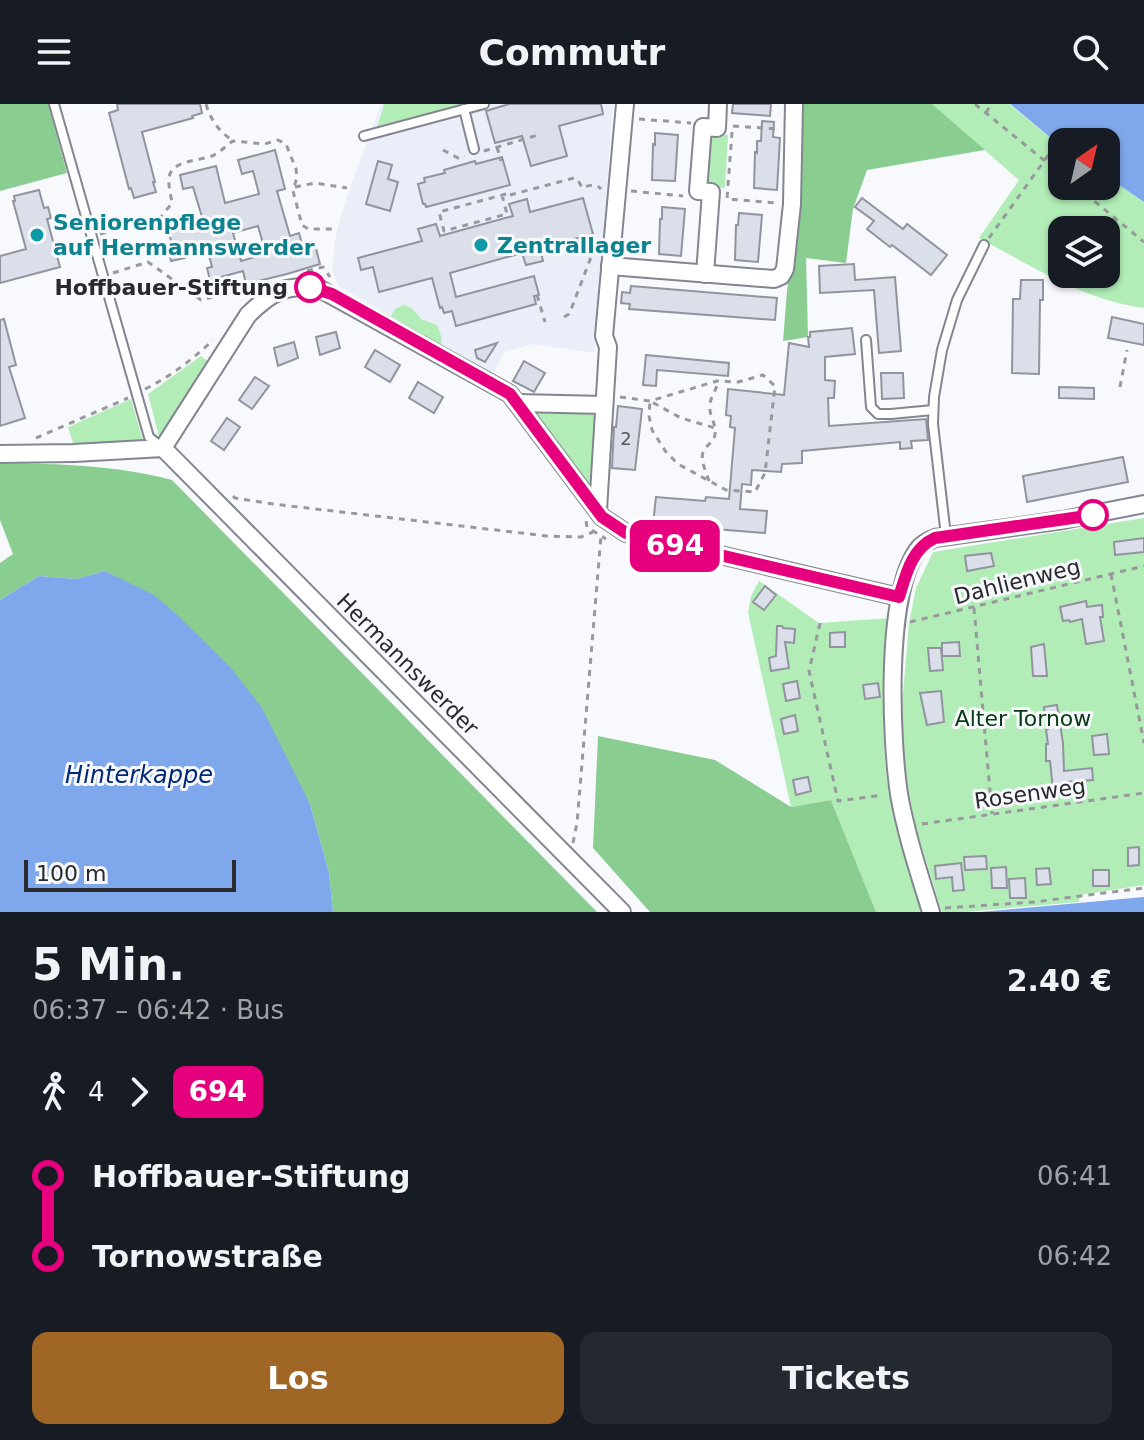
<!DOCTYPE html>
<html lang="de">
<meta charset="utf-8">
<style>
:root{--surface:#171b24;--page:#242831;--text:#f1f3f6;--muted:#9ea1a6;--accent:#a06625}
body{margin:0;font-family:"DejaVu Sans",sans-serif;background:var(--page);color:var(--text);height:100vh;display:flex;flex-direction:column;font-size:30px;white-space:nowrap}
*{box-sizing:border-box;margin:0}
p{font-size:26px;color:var(--muted)}
.icon{flex:none;width:44px;height:44px;fill:none;stroke:currentColor;stroke-width:2;stroke-linecap:round;stroke-linejoin:round}
.map{position:relative;height:808px;overflow:hidden}
.sheet{display:flex;flex-direction:column;background:var(--surface);flex:1}
.sheet>*{flex:none}
.badge{padding:0 16px;border-radius:12px;font-size:28px;line-height:52px}
.needle{width:52px;rotate:34deg}
.tools{position:absolute;left:1048px;top:24px;display:grid;gap:16px}
.tools a{display:grid;place-items:center;width:72px;height:72px;border-radius:16px;background:var(--surface);box-shadow:0 2px 6px #0004;font-size:40px}
.scale{position:absolute;left:24px;bottom:20px;width:212px;box-sizing:border-box;padding-left:8px;border:4px solid #292a2e;border-top:0;font-size:22px;line-height:28px;white-space:nowrap;color:#292a2e;-webkit-text-stroke:6px #f8f9fd;paint-order:stroke}
.map>.badge{position:absolute;translate:-50% -50%;box-shadow:0 0 0 4px #fff}
.legs{display:flex;align-items:center;gap:12px;height:88px;padding:0 32px;font-size:26px}
.legs p{margin-inline-start:auto}
.overview{display:flex;align-items:center;justify-content:space-between;height:136px;padding:0 32px}
h1{font-size:44px;font-weight:600;line-height:60px}
.primary-button{display:flex;gap:16px;margin-top:auto;padding:16px 32px}
.primary-button a{flex:1;height:92px;border-radius:16px;background:var(--accent);color:#fff;font-size:32px;font-weight:600;line-height:92px;text-align:center}
.primary-button a+a{background:var(--page);color:var(--text)}
ul{padding:0 32px;list-style:none}
li{display:flex;align-items:center;gap:28px;height:80px;font-size:30px}
li i{display:grid;place-items:center;width:12px;height:100%;margin:0 10px;background:currentColor}
li i::after{content:'';width:20px;height:20px;margin:-10px;border:6px solid;border-radius:50%;background:var(--surface)}
li p{margin-inline-start:auto}
li:first-child i{background:linear-gradient(#0000 50%,currentColor 0)}
li:last-child i{background:linear-gradient(currentColor 50%,#0000 0)}
header{display:flex;justify-content:space-between;align-items:center;height:104px;padding:0 32px;background:var(--surface);font-size:36px;font-weight:600}
.map>svg:first-child{display:block}
.built{fill:#eaeef8}
.green{fill:#b2edb7;fill-rule:evenodd}
.forest{fill:#89cd90}
.water{fill:#7fa7ec}
.building{fill:#dbdfe9;stroke:#91949e;stroke-width:2;fill-rule:evenodd}
.lines{fill:none;stroke-linecap:round;stroke-linejoin:round}
.service-casing{stroke:#838690;stroke-width:12}
.minor-casing{stroke:#838690;stroke-width:20}
.path{stroke:#98999d;stroke-width:3;stroke-dasharray:6 6;stroke-linecap:butt}
.service{stroke:#fff;stroke-width:8}
.minor{stroke:#fff;stroke-width:16}
.line-1-casing{stroke:#fff;stroke-width:18}
.line-1{stroke:#e6007e;stroke-width:12}
.culture-dot{fill:#0f9aa8;stroke:#f8f9fd;stroke-width:3}
.stop-1-dot{fill:#fff;stroke:#e6007e;stroke-width:4}
.labels{text-anchor:middle;stroke-width:6;stroke-linejoin:round;paint-order:stroke}
.number-label{font-size:18px;fill:#56575d}
.culture-label{font-size:22px;font-weight:bold;fill:#0d838f;stroke:#f8f9fd;text-anchor:start}
.stop-label{font-size:22px;font-weight:bold;fill:#292a2e;stroke:#f8f9fd;text-anchor:end}
.street-label{font-size:22px;fill:#292a2e;stroke:#f8f9fd}
.park-label{font-size:22px;fill:#073a12;stroke:#f8f9fd}
.water-label{font-size:24px;font-style:italic;fill:#002a78;stroke:#f8f9fd}
</style>
<header><svg class="icon" aria-label="menu" viewBox="0 0 24 24"><path d="M4 6h16M4 12h16M4 18h16"/></svg>Commutr<svg class="icon" aria-label="search" viewBox="0 0 24 24"><circle cx="10" cy="10" r="6"/><path d="M15 15l6 6"/></svg></header>
<div class="map">
<svg width="1144" height="808" viewBox="0 0 1144 808">
<rect width="100%" height="100%" fill="#f8f9fd"/>
<polygon class="built" points="381,0 613,0 594,249 533,240 505,248 493,270 339,182 332,167 335,136 342,107"/>
<g class="green">
<polygon points="384,0 465,0 377,24"/>
<path d="M932,0H1009L1062,43V82H1106V72L1144,98V204C1083,196 1032,162 979,134L1019,76ZM1062,126H1106V170H1062Z"/>
<polygon points="704,29 728,31 725,84 701,83"/>
<polygon points="403,201 412,204 421,215 437,221 442,234 441,241 391,212 395,205"/>
<polygon points="201,252 209,258 159,333 148,290"/>
<polygon points="131,295 144,341 74,342 68,323"/>
<polygon points="539,305 597,305 592,381 586,383 535,310"/>
<polygon points="1144,414 1144,781 1080,791 1079,798 964,808 942,808 915,721 904,661 902,627 902,601 909,519 916,484 933,448"/>
<path d="M759,477L819,519L890,514C886,568 880,622 887,676C893,721 909,765 923,808H876L831,696L791,703L748,509L751,492Z"/>
</g>
<g class="forest">
<polygon points="0,0 48,0 67,69 0,87"/>
<polygon points="802,0 932,0 985,46 867,66 853,105 846,159 806,154 808,233 783,237 787,187 798,109 803,28"/>
<path d="M0,359C58,360 116,361 172,376L597,808H333L329,769L310,700L115,472L105,467L76,475L39,472L0,496V459L13,450L0,416Z"/>
<polygon points="598,632 715,656 791,703 831,696 876,808 650,808 593,744"/>
</g>
<g class="water">
<polygon points="1010,0 1144,0 1144,98 1106,72 1106,38 1062,38 1062,43"/>
<polygon points="105,467 154,491 174,508 231,564 262,604 310,700 329,769 333,808 0,808 0,496 39,472 76,475"/>
<polygon points="1144,793 1144,808 980,808"/>
</g>
<g class="building">
<polygon points="117,0 200,0 202,9 192,12 193,14 142,28 155,78 153,78 156,88 134,94 131,84 129,85 109,9 118,6"/>
<polygon points="509,0 601,0 603,10 559,22 567,52 531,62 522,32 495,39 486,7"/>
<polygon points="733,0 771,0 770,12 732,9"/>
<polygon points="762,17 774,18 773,33 780,34 777,86 754,84 755,48 757,49 757,37 761,37"/>
<polygon points="655,29 678,31 675,77 652,76 653,40 655,41"/>
<path d="M275,46L285,85L277,87L290,132L299,129L302,140L314,137L320,160L287,170L246,180L243,167L210,176L207,164L212,163L206,140L183,146L185,154L171,157L167,141L172,140L167,123L202,113L193,83L183,85L180,71L216,62L225,99L259,90L253,67L242,70L238,56ZM258,122L266,150L241,157L233,129Z"/>
<polygon points="502,53 510,81 426,103 425,100 423,100 418,80 425,78 424,74 445,69 444,66 475,57 476,60"/>
<polygon points="378,57 392,61 388,75 398,78 390,107 366,100"/>
<polygon points="39,86 44,104 48,103 51,114 47,115 60,163 0,179 0,152 26,145 13,97 15,97 14,92"/>
<polygon points="583,94 593,130 540,144 543,157 526,161 522,149 450,169 456,193 534,172 539,191 534,192 536,200 456,222 452,207 444,209 442,203 440,204 432,174 379,188 373,163 361,166 358,154 422,137 418,125 436,120 440,132 513,112 509,100 527,95 530,108"/>
<polygon points="862,94 903,125 907,120 947,151 931,171 892,141 890,143 867,125 874,117 855,103"/>
<polygon points="662,103 685,105 681,152 659,150 660,115 662,115"/>
<polygon points="739,109 762,111 758,158 735,156 736,121 738,121"/>
<polygon points="854,160 855,176 895,173 901,247 879,249 874,186 820,189 819,162"/>
<polygon points="1021,176 1043,176 1043,196 1040,196 1039,270 1012,269 1013,195 1020,195"/>
<polygon points="631,182 777,194 775,216 629,205 630,200 621,199 622,188 630,189"/>
<polygon points="1112,213 1144,220 1144,241 1108,234"/>
<polygon points="4,215 16,261 9,263 25,314 0,322 0,216"/>
<polygon points="852,224 855,250 825,253 825,276 835,277 834,294 828,294 829,322 926,315 928,336 911,337 912,344 900,345 900,338 802,347 802,359 782,360 781,368 752,366 751,381 742,380 740,405 767,407 765,429 653,420 656,393 705,397 706,393 729,395 735,324 730,323 731,312 726,311 728,285 784,291 789,239 809,243 808,233 810,233 810,228"/>
<polygon points="336,228 340,244 320,251 316,233"/>
<polygon points="294,238 298,254 278,262 274,244"/>
<polygon points="497,239 485,258 477,254 475,246"/>
<polygon points="375,246 400,261 390,278 365,263"/>
<polygon points="646,251 729,259 728,272 657,266 656,282 643,281"/>
<polygon points="524,257 545,269 534,288 513,277"/>
<polygon points="881,269 903,269 904,294 882,295"/>
<polygon points="255,273 269,282 252,305 239,296"/>
<polygon points="418,278 443,293 434,309 409,294"/>
<polygon points="1059,283 1094,284 1094,295 1059,294"/>
<polygon points="618,302 642,305 635,366 612,364 614,323 616,323"/>
<polygon points="227,314 240,323 224,346 211,337"/>
<polygon points="1123,353 1128,378 1027,398 1023,372"/>
<polygon points="1144,434 1144,448 1115,451 1114,438"/>
<polygon points="991,449 994,462 967,467 965,452"/>
<polygon points="765,482 776,491 764,506 753,498"/>
<polygon points="1086,497 1087,503 1102,501 1103,513 1100,513 1104,537 1086,540 1082,515 1070,518 1069,516 1063,517 1060,503"/>
<polygon points="777,522 782,522 783,524 795,525 794,539 785,538 789,564 771,567 769,554 776,552"/>
<polygon points="845,528 845,543 830,543 830,529"/>
<polygon points="959,538 960,552 942,552 942,539"/>
<polygon points="1044,540 1047,572 1033,572 1031,543"/>
<polygon points="928,544 941,544 943,566 930,567"/>
<polygon points="797,577 800,594 786,597 783,580"/>
<polygon points="878,579 880,593 865,595 863,581"/>
<polygon points="941,587 944,618 927,621 920,589"/>
<polygon points="1057,601 1063,639 1064,667 1092,664 1093,676 1066,678 1067,684 1053,685 1050,657 1046,657 1046,640 1048,640 1046,626 1048,625 1044,605 1044,603"/>
<polygon points="795,611 798,627 784,630 781,615"/>
<polygon points="1107,630 1109,650 1094,651 1092,632"/>
<polygon points="808,673 811,687 796,691 793,676"/>
<polygon points="1139,743 1139,761 1128,762 1128,744"/>
<polygon points="986,752 987,765 965,766 964,753"/>
<polygon points="961,759 964,786 953,787 952,773 936,775 935,762"/>
<polygon points="1006,763 1007,784 992,784 991,764"/>
<polygon points="1049,764 1051,780 1037,781 1036,765"/>
<rect x="1093" y="766" width="16" height="16"/>
<polygon points="1025,774 1026,794 1010,794 1009,775"/>
</g>
<g class="lines">
<defs>
<g id="service">
<polyline points="54,0 149,333 159,341"/>
<polyline points="464,5 474,45"/>
<polyline points="364,32 484,0"/>
<polyline points="866,236 871,303 878,310 891,310 933,306"/>
<polyline points="946,432 933,320 934,293 942,246 957,196 984,141"/>
</g>
<g id="minor">
<polyline points="610,162 774,175 781,172 785,165 792,100 794,0"/>
<polyline points="705,170 711,88 698,87 703,23 717,24 718,0"/>
<polyline points="517,299 604,301"/>
<path d="M163,344L248,211C271,188 287,179 320,185L510,290L602,413L626,429L899,493"/>
<polyline points="0,350 74,349 163,344 622,808"/>
<polyline points="598,406 608,243 604,232 625,0"/>
<path d="M931,808C919,769 906,730 899,690C891,636 884,485 920,443C924,439 930,436 935,434L1063,416L1144,400"/>
</g>
</defs>
<use href="#service" class="service-casing"/>
<use href="#minor" class="minor-casing"/>
<g class="path">
<path d="M206,0C211,17 219,27 233,37"/>
<polyline points="975,0 1062,71"/>
<polyline points="986,9 991,0"/>
<polyline points="639,15 691,19"/>
<polyline points="733,22 778,25"/>
<polyline points="732,28 727,95 777,99"/>
<polyline points="497,43 501,57"/>
<polyline points="443,46 458,54 465,52"/>
<polyline points="484,47 538,31"/>
<polyline points="1076,82 1144,138"/>
<polyline points="295,83 315,79 347,84"/>
<polyline points="631,87 683,92"/>
<polyline points="502,91 507,110 444,127 439,108 510,89"/>
<path d="M510,91L574,74L578,76L582,84C589,81 596,79 601,85"/>
<path d="M100,130L161,113L172,99C171,92 168,82 169,74C171,56 199,57 212,52C220,49 225,42 233,37L265,40L278,36L286,40L296,65L297,73L293,87L302,121L308,125H333"/>
<polyline points="989,134 1057,39"/>
<polyline points="307,167 323,163 330,173"/>
<polyline points="113,169 148,158 201,196 258,181"/>
<polyline points="537,191 545,218"/>
<polyline points="564,213 569,210 572,203 596,140"/>
<polyline points="1120,283 1127,246"/>
<path d="M145,285C171,272 192,256 213,236"/>
<polyline points="620,293 650,297 717,277 738,278 763,271 775,282 765,369 755,388 726,386 678,360 666,348 652,326 649,312 650,297 681,314 715,324"/>
<polyline points="36,334 128,294"/>
<path d="M709,377C706,367 699,355 704,346C708,340 714,338 715,330C717,320 708,311 710,300C711,290 718,286 717,277"/>
<polyline points="233,392 235,394 273,400 547,432 581,433 593,428"/>
<polyline points="586,417 587,423 606,435"/>
<polyline points="1111,470 1144,639"/>
<polyline points="974,504 992,710"/>
<polyline points="910,518 1144,462"/>
<polyline points="820,519 809,567 838,697 883,691"/>
<polyline points="922,720 1144,689"/>
<polyline points="573,739 577,719 601,432"/>
<polyline points="945,804 1034,798 1144,784"/>
</g>
<use href="#service" class="service"/>
<use href="#minor" class="minor"/>
</g>
<g class="lines">
<defs>
<path id="line-1" d="M310,183L332,190L510,290L602,413L626,429L899,493C906,470 912,444 935,434L1093,411"/>
</defs>
<use href="#line-1" class="line-1-casing"/>
<use href="#line-1" class="line-1"/>
</g>
<g class="culture-dot">
<circle cx="37" cy="131" r="8"/>
<circle cx="481" cy="141" r="8"/>
</g>
<g class="stop-1-dot">
<circle cx="310" cy="183" r="14"/>
<circle cx="1093" cy="411" r="14"/>
</g>
<g class="labels">
<g class="number-label">
<text x="626" y="341">2</text>
</g>
<g class="culture-label">
<text x="53" y="126">Seniorenpflege<tspan x="53" dy="25">auf Hermannswerder</tspan></text>
<text x="497" y="149">Zentrallager</text>
</g>
<g class="stop-label">
<text x="288" y="191">Hoffbauer-Stiftung</text>
</g>
<g class="street-label">
<text transform="translate(1017 477) rotate(-14)" y="8">Dahlienweg</text>
<text transform="translate(408 560) rotate(45)" y="8">Hermannswerder</text>
<text transform="translate(1030 689) rotate(-8)" y="8">Rosenweg</text>
</g>
<g class="park-label">
<text x="1023" y="622">Alter Tornow</text>
</g>
<g class="water-label">
<text x="139" y="679">Hinterkappe</text>
</g>
</g>
</svg>
<div class="tools">
<a><svg class="needle" viewBox="-14 -14 28 28"><path d="M0-13l5 13h-10z" fill="#e53935"/><path d="M0 13l5-13h-10z" fill="#9ea1a6"/></svg></a>
<a><svg class="icon" aria-label="layers" viewBox="0 0 24 24"><path d="M12 4l9 5-9 5-9-5zM3 14l9 5 9-5"/></svg></a>
</div>
<div class="scale">100 m</div>
<b class="badge" style="left:675px;top:442px;background:#e6007e;color:#fff">694</b>
</div>
<section class="sheet">
<div class="overview"><div><h1>5 Min.</h1><p>06:37 – 06:42 · Bus</p></div><b>2.40 €</b></div>
<div class="legs"><svg class="icon" aria-label="walk" viewBox="0 0 24 24"><circle cx="13" cy="4" r="2"/><path d="M13 8l-2 6 4 7M11 14l-3 7M7 12l3-4h3l4 4"/></svg>4<svg class="icon" aria-label="forward" viewBox="0 0 24 24"><path d="M9 5l7 7-7 7"/></svg><b class="badge" style="background:#e6007e;color:#fff">694</b></div>
<ul>
<li><i style="color:#e6007e"></i><b>Hoffbauer-Stiftung</b><p>06:41</p></li>
<li><i style="color:#e6007e"></i><b>Tornowstraße</b><p>06:42</p></li>
</ul>
<div class="primary-button"><a>Los</a><a>Tickets</a></div>
</section>
